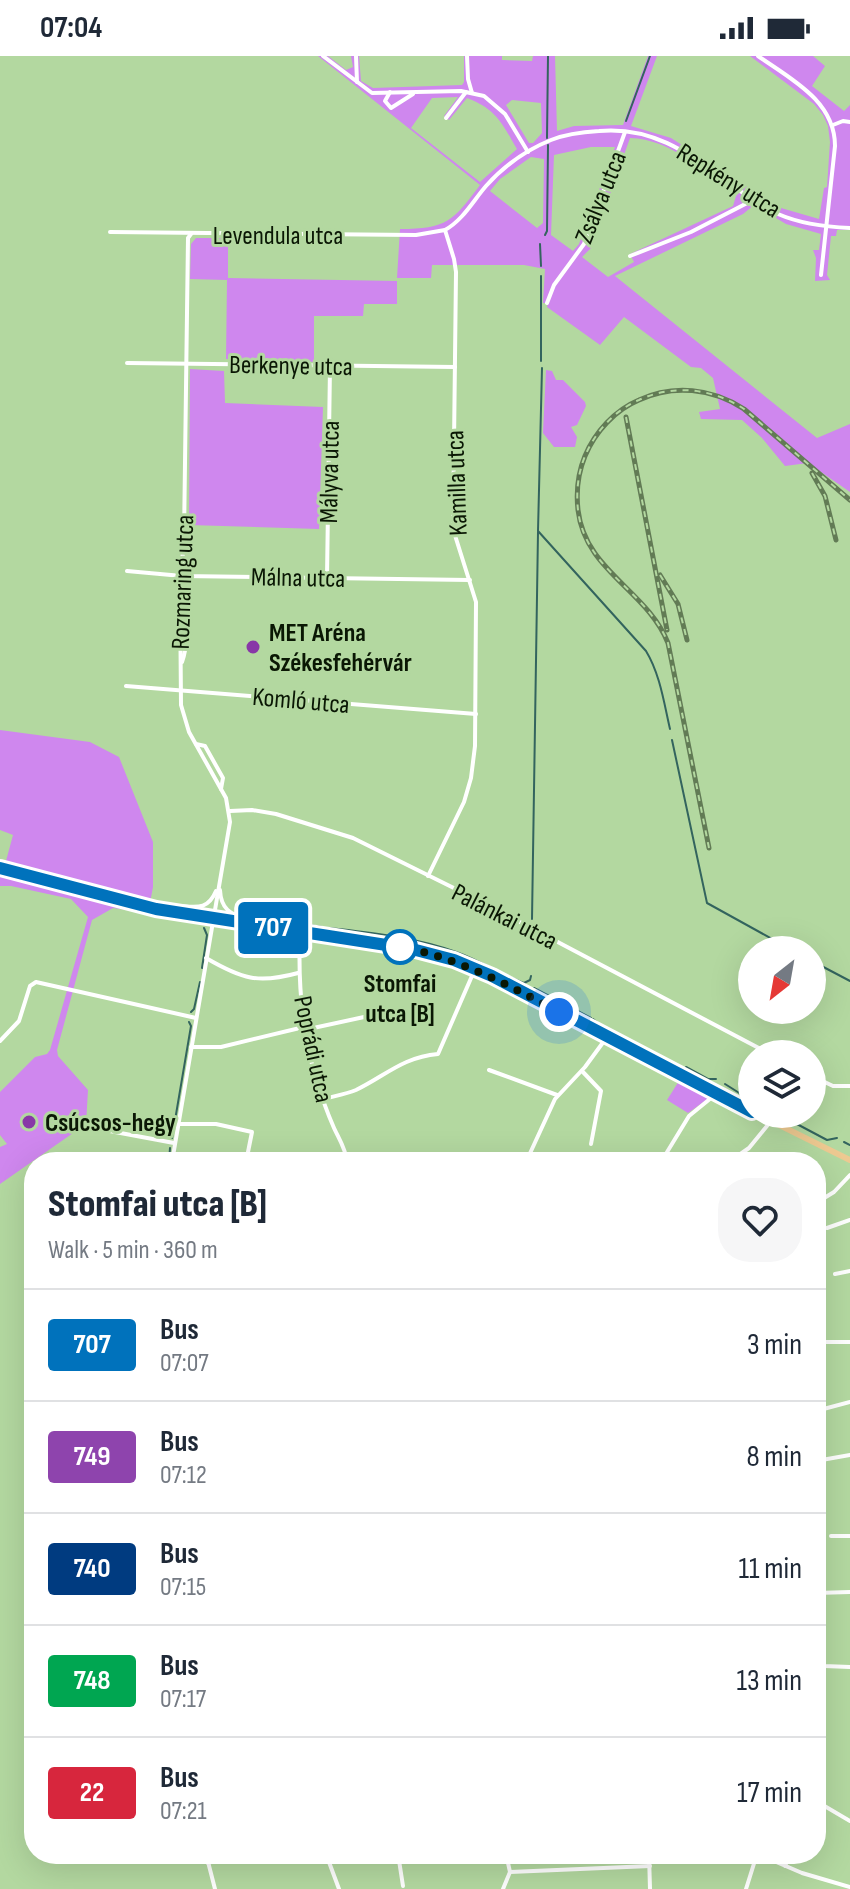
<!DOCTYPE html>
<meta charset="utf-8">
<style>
:root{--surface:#fff;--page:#f6f6f7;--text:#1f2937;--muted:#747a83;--line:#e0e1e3}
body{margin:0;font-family:"Sofia Sans Condensed",sans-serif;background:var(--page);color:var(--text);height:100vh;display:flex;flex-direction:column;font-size:30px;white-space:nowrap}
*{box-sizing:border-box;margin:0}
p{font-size:26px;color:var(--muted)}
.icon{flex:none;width:44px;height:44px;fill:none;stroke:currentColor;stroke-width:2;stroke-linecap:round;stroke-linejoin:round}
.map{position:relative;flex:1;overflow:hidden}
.drawer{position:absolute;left:24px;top:1096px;width:802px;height:712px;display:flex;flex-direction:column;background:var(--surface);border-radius:32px;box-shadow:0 8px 32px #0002}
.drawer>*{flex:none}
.badge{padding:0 16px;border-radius:6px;font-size:28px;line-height:52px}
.needle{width:52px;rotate:211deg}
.fabs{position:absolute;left:738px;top:880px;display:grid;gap:16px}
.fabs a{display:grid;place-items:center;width:88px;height:88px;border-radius:50%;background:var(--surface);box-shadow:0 8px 32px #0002;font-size:40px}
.you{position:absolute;width:40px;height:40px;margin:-20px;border:6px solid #fff;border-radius:50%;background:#1a73e8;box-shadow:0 0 0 12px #1a73e833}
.map>.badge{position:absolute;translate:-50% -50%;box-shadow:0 0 0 4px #fff}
.round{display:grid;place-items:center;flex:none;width:84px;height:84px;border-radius:32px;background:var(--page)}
.overview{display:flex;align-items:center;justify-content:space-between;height:136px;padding:0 24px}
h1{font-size:38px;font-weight:800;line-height:60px}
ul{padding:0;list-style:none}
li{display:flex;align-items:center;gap:24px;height:112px;padding:0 24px;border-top:2px solid var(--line)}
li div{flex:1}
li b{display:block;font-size:30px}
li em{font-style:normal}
li .badge{min-width:88px;font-weight:700;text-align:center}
.status{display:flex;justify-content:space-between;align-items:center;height:56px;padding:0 40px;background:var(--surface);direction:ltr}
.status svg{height:22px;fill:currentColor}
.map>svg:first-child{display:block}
.green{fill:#cf87ee;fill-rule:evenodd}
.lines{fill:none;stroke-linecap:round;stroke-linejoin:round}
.stream{stroke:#33645e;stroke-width:2}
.minor{stroke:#fff;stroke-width:4}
.major{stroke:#edc991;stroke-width:6}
.rail-casing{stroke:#627b55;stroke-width:5}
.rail{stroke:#b3d8a0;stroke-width:2;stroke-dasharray:6;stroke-linecap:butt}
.line-casing{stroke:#fff;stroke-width:18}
.line{stroke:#0072bc;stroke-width:12}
.walk{stroke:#0a1704;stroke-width:8;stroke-dasharray:0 14.4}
.poi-dot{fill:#8837a7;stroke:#b3d8a0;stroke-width:3}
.stop-dot{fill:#fff;stroke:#0072bc;stroke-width:4}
.labels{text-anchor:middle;stroke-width:6;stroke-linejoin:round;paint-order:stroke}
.street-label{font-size:26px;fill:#0a1704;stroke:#b3d8a0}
.poi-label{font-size:26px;font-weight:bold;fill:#0a1704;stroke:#b3d8a0;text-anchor:start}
.stop-label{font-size:26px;font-weight:bold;fill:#0a1704;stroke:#b3d8a0}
</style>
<div class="status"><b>07:04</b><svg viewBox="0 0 49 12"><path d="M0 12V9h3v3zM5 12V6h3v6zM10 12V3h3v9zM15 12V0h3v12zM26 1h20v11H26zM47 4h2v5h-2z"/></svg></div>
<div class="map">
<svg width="850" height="1833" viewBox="0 0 850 1833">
<rect width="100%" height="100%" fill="#b3d8a0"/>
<g class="green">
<path d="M318,0H328L346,14L353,11L351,0H359L361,25L373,32L462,29L464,26V0H502V4L532,5L533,0H555L557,75L574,70L623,69L648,0H657L631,70L671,82L781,152L819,163L824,132L827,131L830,86L828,70L823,59L814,48L750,0H813L825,10L812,30L844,55L850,49V174H837L836,180H831L827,219L830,224L815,225L816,202L813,194H819L821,178L786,168L754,149L743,158L615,220L817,382L850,368V436L808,407L785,410L762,382L742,364L701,363L699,356L720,353L713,322L701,312L691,311L624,261L600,289L547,251L548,247H543L545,213L524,209H432L431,222H397L400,173C447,173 453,165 480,129ZM458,41L444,60L449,64L467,42C496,53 502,67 517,93L480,126L411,72L432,42ZM512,44L541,47L542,77L533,87H529L506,49ZM630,82C671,83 705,116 736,140L733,150L630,198L634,206L608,221L582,201L591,192ZM591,91H615L579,188L573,195L551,179L554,99ZM531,101L544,103L543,167L537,172L490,135L500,123Z"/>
<polygon points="196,182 228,182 228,222 397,225 397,248 364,248 363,260 314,260 314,306 226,303 227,224 190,223 191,188"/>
<polygon points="190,313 224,315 225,347 323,351 319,473 189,469"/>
<polygon points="546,314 552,315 556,324 563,324 585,346 586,350 577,369 571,371 577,381 575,391 554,391 543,377"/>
<polygon points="0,674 90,686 119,701 153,786 153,831 148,857 113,852 92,864 57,994 58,1000 88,1034 86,1068 0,1128 0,1091 7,1088 0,1079 0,1036 35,1001 47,998 50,994 88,861 71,843 11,830 0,830 0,804 6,805 13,779 0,774"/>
<polygon points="679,1025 709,1041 709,1042 688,1057 667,1044"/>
</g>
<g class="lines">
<g class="stream">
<polyline points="626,65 650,0"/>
<polyline points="547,82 548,0"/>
<polyline points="545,179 547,175 548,89"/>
<polyline points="540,188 541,210"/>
<polyline points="541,220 541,305"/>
<path d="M542,312L538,475L646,595C660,618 664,647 670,673"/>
<polyline points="672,684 707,847 792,894"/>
<polyline points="261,862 322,871"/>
<polyline points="532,863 538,476"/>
<path d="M329,872C372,877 414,881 456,896C479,904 500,918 524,927L530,924L531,920"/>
<polyline points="812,905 850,925"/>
<polyline points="202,912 207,879 204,872"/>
<polyline points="534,932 591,962"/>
<polyline points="191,956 194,953 200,926"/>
<polyline points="593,963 605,973"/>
<polyline points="686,1011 708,1023 716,1023"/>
<polyline points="725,1028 752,1045"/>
<polyline points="778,1058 827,1084 837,1082"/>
<polyline points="172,1082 191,970 189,966"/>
<polyline points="844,1086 850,1089"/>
<polyline points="169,1106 170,1092"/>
</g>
<g class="minor">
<polyline points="323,0 372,37 461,35 484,40 505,58 528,96"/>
<polyline points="356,0 357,26"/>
<polyline points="467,0 468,23 472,37"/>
<path d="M758,0C791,23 835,45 835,90L821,219"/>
<polyline points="390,36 385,45 391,52 413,38"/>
<polyline points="446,62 466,36"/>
<polyline points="833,69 843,65 850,66"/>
<polyline points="110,176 416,179 445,174"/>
<polyline points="630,200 691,176 755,143"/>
<polyline points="547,247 554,229 584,188 625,76"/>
<polyline points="127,307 455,311"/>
<polyline points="127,515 182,520 470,524"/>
<polyline points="327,522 330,310"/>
<path d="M182,556C187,573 188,589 182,606"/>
<polyline points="126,630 476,658"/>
<polyline points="196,688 205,690 223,722 221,733"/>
<polyline points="230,755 252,754 276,758 353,782 482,846 770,998"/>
<path d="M428,820L464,746L471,722L475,690L476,546L453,473L456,216L454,203L445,174C463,164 473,145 486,130C504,110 526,94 551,84C566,78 582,76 599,75C677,68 716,128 778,158C801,168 825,171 850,172"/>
<path d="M220,834C221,855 232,858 249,865"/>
<path d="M166,851C187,846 205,861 216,835"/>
<path d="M300,876C298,924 301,972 315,1019C320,1036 326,1054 334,1072C339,1083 346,1093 347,1106"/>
<path d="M206,902C242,923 258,928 298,917"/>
<polyline points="304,974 364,961"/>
<polyline points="0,985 19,965 30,930 36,926 196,962"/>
<polyline points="191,991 221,991 304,971"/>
<polyline points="489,1014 557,1039"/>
<polyline points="582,1015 601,1035 591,1088"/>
<polyline points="812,1020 833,1030 850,1030"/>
<path d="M324,1043C335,1040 346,1038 356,1034C385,1020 403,1001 438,998L475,913"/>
<polyline points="177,1068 216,1068 252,1076 246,1106"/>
<polyline points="83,1070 174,1087"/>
<polyline points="172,1106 230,766 226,742 189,676 181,649 180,531 184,482 188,182 191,178"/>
<polyline points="526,1106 555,1043 585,1011 607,981"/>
<polyline points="661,1106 689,1060 716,1038"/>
<polyline points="729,1106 749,1092 771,1065"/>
<polyline points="816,1147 834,1136 850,1119"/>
<polyline points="827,1172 850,1164"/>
<polyline points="835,1218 850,1215"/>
<polyline points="816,1256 822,1285"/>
<polyline points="816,1286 850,1286"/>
<polyline points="816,1355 850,1346"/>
<polyline points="816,1405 850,1399"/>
<polyline points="831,1480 850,1480"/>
<polyline points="816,1537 850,1536"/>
<polyline points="816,1574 821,1581 824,1610 850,1611"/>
<polyline points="816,1613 824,1610"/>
<polyline points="816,1745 850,1765"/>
<polyline points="206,1798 215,1833"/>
<polyline points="326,1798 339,1833"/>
<polyline points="398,1798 403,1830"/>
<polyline points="435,1798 437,1802 449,1806"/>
<polyline points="506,1798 510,1816"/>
<polyline points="649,1798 650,1833"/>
<polyline points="758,1798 802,1817 850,1831"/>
<polyline points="208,1807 234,1798"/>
<polyline points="785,1810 790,1798"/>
<polyline points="503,1833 510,1816 650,1810"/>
<polyline points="746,1833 757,1798"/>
</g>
<g class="major">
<path d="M0,812C134,856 274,870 412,893L454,904L492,920L752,1056"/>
<polyline points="757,1058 850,1104"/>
</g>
<defs>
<g id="rail">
<polyline points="626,361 667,574"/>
<polyline points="812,417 825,440 836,484"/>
<polyline points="660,519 678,548 687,584"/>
<path d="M709,792L668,587C647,534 585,515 578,454C576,436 578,417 585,400C595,376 615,354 639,344C673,328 712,332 744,353L850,444"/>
</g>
</defs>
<use href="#rail" class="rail-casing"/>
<use href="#rail" class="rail"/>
</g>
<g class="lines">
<defs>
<polyline id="line" points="0,812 156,853 412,893 454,904 492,920 752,1056"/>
</defs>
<use href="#line" class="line-casing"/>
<use href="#line" class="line"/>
<path class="walk" d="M400,891L391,889C453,899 504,927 559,956"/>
</g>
<g class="poi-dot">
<circle cx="253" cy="591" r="8"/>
<circle cx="29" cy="1066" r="8"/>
</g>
<circle class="stop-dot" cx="400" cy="891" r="16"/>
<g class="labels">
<g class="street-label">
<text transform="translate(729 124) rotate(32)" y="9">Repkény utca</text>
<text transform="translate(600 141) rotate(-68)" y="9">Zsálya utca</text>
<text x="278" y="188">Levendula utca</text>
<text transform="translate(291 309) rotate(1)" y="9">Berkenye utca</text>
<text transform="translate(329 416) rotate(-89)" y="9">Mályva utca</text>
<text transform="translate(456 427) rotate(-92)" y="9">Kamilla utca</text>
<text transform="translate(298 521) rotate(1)" y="9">Málna utca</text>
<text transform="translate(182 526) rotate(-88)" y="9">Rozmaring utca</text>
<text transform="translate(301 644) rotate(5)" y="9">Komló utca</text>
<text transform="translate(505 860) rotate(27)" y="9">Palánkai utca</text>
<text transform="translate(314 993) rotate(78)" y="9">Poprádi utca</text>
</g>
<g class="poi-label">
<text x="269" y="585">MET Aréna<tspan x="269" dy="30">Székesfehérvár</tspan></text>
<text x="45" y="1075">Csúcsos-hegy</text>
</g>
<g class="stop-label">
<text x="400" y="936">Stomfai<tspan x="400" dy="30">utca [B]</tspan></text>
</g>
</g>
</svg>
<div class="fabs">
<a><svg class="needle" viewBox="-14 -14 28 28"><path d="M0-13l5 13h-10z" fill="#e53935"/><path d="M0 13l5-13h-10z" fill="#747a83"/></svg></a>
<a><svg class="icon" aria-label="layers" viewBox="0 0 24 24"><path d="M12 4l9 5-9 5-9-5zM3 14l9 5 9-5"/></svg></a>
</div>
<div class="you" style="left:559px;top:956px"></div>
<b class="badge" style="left:273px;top:872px;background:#0072bc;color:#fff">707</b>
<section class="drawer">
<div class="overview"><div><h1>Stomfai utca [B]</h1><p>Walk · 5 min · 360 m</p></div><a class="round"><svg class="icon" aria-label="heart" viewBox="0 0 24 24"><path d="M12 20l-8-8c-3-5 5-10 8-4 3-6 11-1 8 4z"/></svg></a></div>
<ul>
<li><span class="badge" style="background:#0072bc;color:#fff">707</span><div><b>Bus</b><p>07:07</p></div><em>3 min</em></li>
<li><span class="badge" style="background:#8e44ad;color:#fff">749</span><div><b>Bus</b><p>07:12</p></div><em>8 min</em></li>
<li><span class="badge" style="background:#003b80;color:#fff">740</span><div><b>Bus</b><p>07:15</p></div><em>11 min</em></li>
<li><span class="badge" style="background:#00a651;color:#fff">748</span><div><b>Bus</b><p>07:17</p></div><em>13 min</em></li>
<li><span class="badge" style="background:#d7263d;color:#fff">22</span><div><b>Bus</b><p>07:21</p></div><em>17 min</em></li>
</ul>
</section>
</div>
